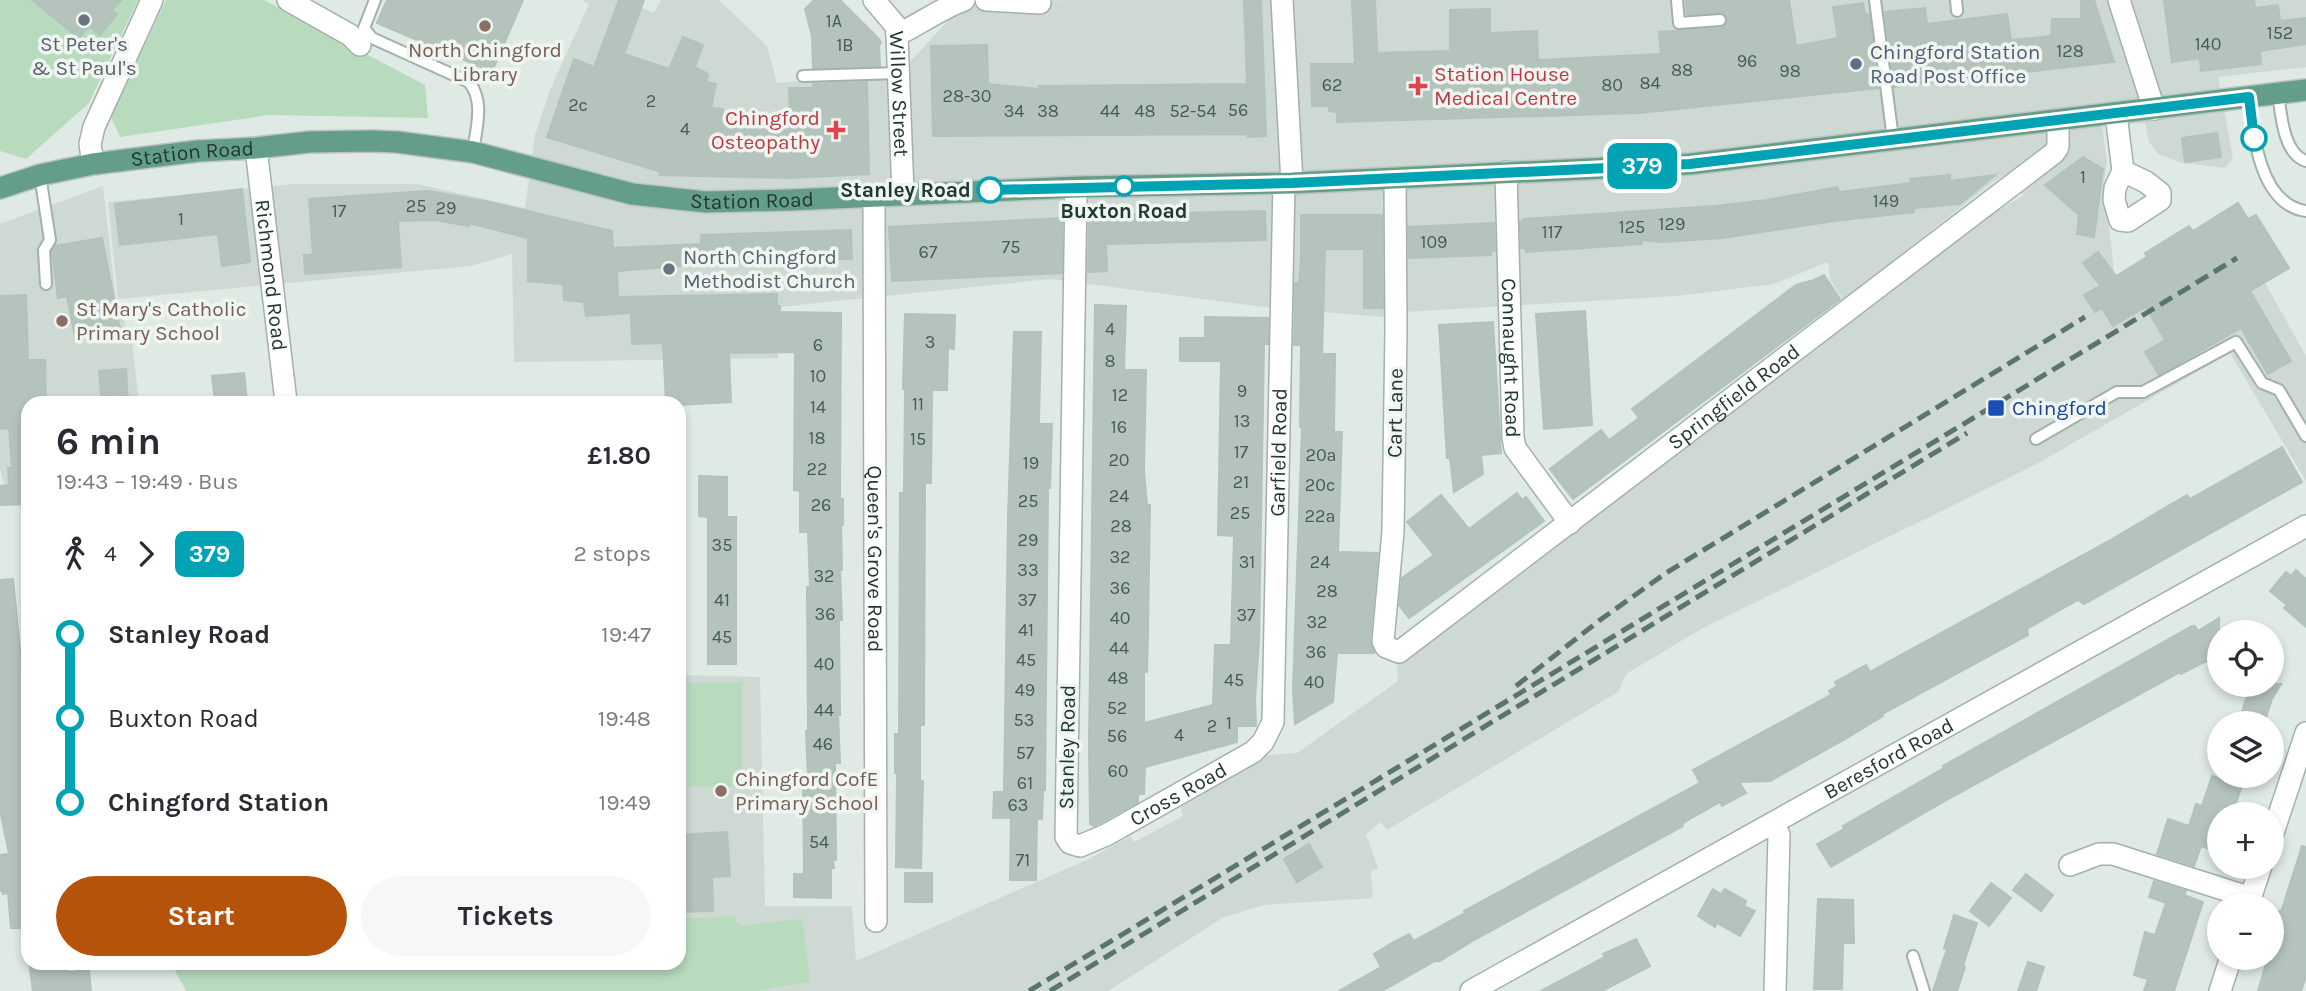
<!DOCTYPE html>
<meta charset="utf-8">
<style>
:root{--surface:#fff;--page:#f7f7f7;--text:#2b2b33;--muted:#7c7c81;--accent:#b45309}
body{margin:0;font-family:Karla,sans-serif;background:var(--page);color:var(--text);height:100vh;display:flex;flex-direction:column;font-size:26px;white-space:nowrap}
*{box-sizing:border-box;margin:0}
p{font-size:23px;color:var(--muted)}
.icon{flex:none;width:38px;height:38px;fill:none;stroke:currentColor;stroke-width:2;stroke-linecap:round;stroke-linejoin:round}
.map{position:relative;flex:1;overflow:hidden}
.drawer{position:absolute;left:21px;top:396px;width:665px;height:574px;display:flex;flex-direction:column;background:var(--surface);border-radius:21px;box-shadow:0 4px 10px #0003}
.drawer>*{flex:none}
.badge{padding:0 14px;border-radius:10px;font-size:24px;line-height:46px}
.tools{position:absolute;left:2207px;top:620px;display:grid;gap:14px}
.tools a{display:grid;place-items:center;width:77px;height:77px;border-radius:50%;background:var(--surface);box-shadow:0 4px 10px #0003;font-size:35px}
.map>.badge{position:absolute;translate:-50% -50%;box-shadow:0 0 0 4px #fff}
.legs{display:flex;align-items:center;gap:10px;height:77px;padding:0 35px;font-size:23px}
.legs p{margin-inline-start:auto}
.head{display:flex;align-items:center;justify-content:space-between;height:119px;padding:0 35px}
h1{font-size:38px;font-weight:700;line-height:52px}
.primary-button{display:flex;gap:14px;margin-top:auto;padding:14px 35px}
.primary-button a{flex:1;height:80px;border-radius:42px;background:var(--accent);color:#fff;font-size:28px;font-weight:700;line-height:80px;text-align:center}
.primary-button a+a{background:var(--page);color:var(--text)}
ul{padding:0 35px;list-style:none}
li{display:flex;align-items:center;gap:24px;height:84px;font-size:26px}
li i{display:grid;place-items:center;width:10px;height:100%;margin:0 9px;background:currentColor}
li i::after{content:'';width:18px;height:18px;margin:-9px;border:5px solid;border-radius:50%;background:var(--surface)}
li p{margin-inline-start:auto}
li:first-child i{background:linear-gradient(#0000 50%,currentColor 0)}
li:last-child i{background:linear-gradient(currentColor 50%,#0000 0)}
.map>svg:first-child{display:block}
.built{fill:#cdd9d2}
.green{fill:#b8dbbe}
.building{fill:#b4c4bc;stroke:#b1c3ba;stroke-width:2}
.lines{fill:none;stroke-linecap:round;stroke-linejoin:round}
.service-casing{stroke:#a2b1aa;stroke-width:14}
.minor-casing{stroke:#a2b1aa;stroke-width:24}
.primary-casing{stroke:#bcc4c1;stroke-width:24}
.service{stroke:#fff;stroke-width:10}
.minor{stroke:#fff;stroke-width:21}
.primary{stroke:#649e89;stroke-width:21}
.rail{stroke:#5a756b;stroke-width:5;stroke-dasharray:14 7;stroke-linecap:butt}
.line-1-casing{stroke:#fff;stroke-width:16}
.line-1{stroke:#00a3b4;stroke-width:10}
.worship-dot{fill:#6b7280;stroke:#eff6f2;stroke-width:2.5}
.education-dot{fill:#8d6e63;stroke:#eff6f2;stroke-width:2.5}
.service-dot{fill:#5c6f8a;stroke:#eff6f2;stroke-width:2.5}
.health-dot{fill:#e0444e;stroke:#eff6f2;stroke-width:2.5}
.stop-1-dot{fill:#fff;stroke:#00a3b4;stroke-width:3.5}
.transit-dot{fill:#1a4fb4;stroke:#eff6f2;stroke-width:2.5}
.labels{text-anchor:middle;stroke-width:7;stroke-linejoin:round;paint-order:stroke}
.number-label{font-size:18px;fill:#455c53}
.worship-label{font-size:21px;fill:#5b616d;stroke:#eff6f2}
.education-label{font-size:21px;fill:#785e54;stroke:#eff6f2;text-anchor:start}
.service-label{font-size:21px;fill:#4e5e75;stroke:#eff6f2;text-anchor:start}
.health-label{font-size:21px;fill:#be3a42;stroke:#eff6f2;text-anchor:start}
.street-label{font-size:21px;fill:#203930;stroke:#eff6f2}
.stop-label{font-size:21px;font-weight:bold;fill:#203930;stroke:#eff6f2;text-anchor:end}
.transit-label{font-size:21px;fill:#164399;stroke:#eff6f2;text-anchor:start}
</style>
<div class="map">
<svg width="2306" height="991" viewBox="0 0 2306 991">
<rect width="100%" height="100%" fill="#dfeae4"/>
<g class="built">
<polygon points="582,0 637,0 641,7 654,13 661,0 719,0 767,46 777,83 899,74 954,14 983,3 1068,0 2306,0 2306,67 2218,77 2233,158 2225,168 2182,163 2158,154 2149,142 2145,123 2102,125 2107,163 2104,182 2114,271 2095,283 2098,287 2147,258 2145,253 2189,226 2193,230 2223,212 2233,228 2256,215 2289,268 2265,283 2306,356 2306,481 2230,353 2031,467 1701,629 1626,674 1618,692 1387,830 1381,822 1366,834 1378,868 1371,872 1373,898 1264,905 1224,917 1108,991 417,991 401,963 679,962 679,675 760,677 765,906 852,906 856,961 1089,859 1131,836 1134,842 1183,816 1181,807 1268,755 1297,753 1398,681 1397,665 1995,212 2024,195 2007,174 1993,182 1843,300 1830,279 1828,262 1774,284 1677,296 1404,312 1383,317 1264,307 1051,279 778,307 778,358 514,362 512,254 470,266 118,299 108,202 292,184 417,184 525,208 535,135 550,90 589,4"/>
<polygon points="103,186 116,300 132,342 139,402 28,402 28,483 4,484 0,469 0,224"/>
</g>
<g class="green">
<polygon points="0,0 138,0 89,103 26,159 0,151"/>
<polygon points="166,0 264,0 425,85 428,118 269,115 120,137 111,117"/>
<polygon points="742,682 742,787 688,787 688,683"/>
<polygon points="734,916 741,926 802,919 810,982 755,991 186,991 171,963 679,962 679,919"/>
</g>
<g class="building">
<polygon points="32,0 121,0 112,10 117,14 100,35 89,26 79,38"/>
<polygon points="387,0 523,0 492,72 377,23"/>
<polygon points="619,0 644,0 624,54 669,69 683,37 703,45 695,67 708,74 706,82 716,84 711,108 723,109 723,115 738,116 738,119 790,120 789,88 813,88 813,84 867,82 869,174 791,178 659,175 661,172 547,137 574,59 594,67"/>
<polygon points="814,0 840,0 879,39 881,43 879,46 880,66 813,68 812,36 805,9"/>
<polygon points="1244,0 1261,0 1266,136 1248,137 1248,134 933,136 931,46 987,45 988,84 1039,89 1039,86 1247,84"/>
<polygon points="1352,0 1375,0 1377,53 1450,51 1450,10 1490,9 1490,33 1537,31 1538,60 1661,54 1659,32 1721,28 1727,24 1728,19 1723,13 1687,14 1686,0 1789,0 1796,46 1838,38 1833,7 1863,3 1865,15 1869,14 1878,88 1639,113 1337,122 1337,112 1329,111 1329,106 1312,106 1311,64 1355,64"/>
<polygon points="2081,0 2094,0 2114,62 1894,87 1885,12 1925,8 1927,24 2007,14 2011,40 2051,36 2052,19 2081,19"/>
<polygon points="2164,0 2254,0 2255,8 2278,5 2280,21 2306,18 2306,44 2260,51 2261,64 2201,71 2200,58 2172,62"/>
<polygon points="2217,133 2221,157 2185,162 2182,138"/>
<polygon points="2083,157 2103,169 2094,237 2077,234 2079,215 2045,185"/>
<polygon points="1950,175 1950,181 1995,175 1960,204 1914,208 1914,212 1834,221 1723,238 1660,242 1641,240 1642,244 1526,252 1525,248 1521,248 1520,222 1524,219 1715,206 1767,200 1837,187 1840,192 1911,183 1910,179"/>
<polygon points="242,189 250,262 222,266 218,234 120,245 115,204"/>
<polygon points="428,191 490,202 612,231 613,248 701,244 701,235 851,230 852,259 754,260 617,271 618,297 777,294 777,306 780,306 780,312 841,313 840,499 843,499 843,525 841,525 842,570 840,570 842,620 839,620 840,715 838,715 840,763 835,763 836,860 833,860 834,868 831,868 831,898 794,897 794,874 804,874 803,778 808,778 806,731 808,731 807,587 810,587 808,532 800,532 800,491 794,490 795,352 729,353 731,402 679,405 679,402 666,402 663,343 632,344 631,313 586,316 584,302 564,300 563,284 528,281 528,238 469,223 469,226 435,220 398,221 401,267 305,274 304,255 313,255 309,199"/>
<polygon points="2238,203 2248,219 2256,215 2289,268 2250,291 2291,361 2268,374 2241,328 2159,375 2145,352 2165,340 2146,307 2113,326 2102,308 2095,312 2084,295 2100,286 2083,263 2098,252 2116,276 2147,257 2145,253 2189,226 2193,231"/>
<polygon points="1265,211 1266,240 1106,244 1107,271 1088,272 1089,216 1092,215"/>
<polygon points="1301,215 1382,215 1383,308 1364,308 1364,249 1325,249 1322,354 1335,354 1334,432 1342,432 1338,552 1378,553 1370,640 1374,653 1337,653 1333,702 1295,724 1293,689 1302,427 1300,427 1301,345 1294,345 1295,283 1299,283 1301,259"/>
<polygon points="1062,218 1062,273 892,281 889,227"/>
<polygon points="1494,223 1495,251 1491,251 1491,255 1409,258 1408,227"/>
<polygon points="102,238 120,329 75,337 67,296 58,298 52,252 55,246"/>
<polygon points="1824,275 1840,299 1573,499 1550,469 1601,430 1609,440 1639,418 1632,409 1796,285 1814,280"/>
<polygon points="26,295 28,360 45,360 46,402 28,402 28,504 0,505 0,486 9,485 8,468 12,468 9,428 0,429 0,296"/>
<polygon points="1095,305 1126,306 1124,370 1146,370 1144,470 1147,505 1150,505 1148,629 1147,672 1144,672 1144,723 1213,705 1215,645 1231,645 1234,536 1218,535 1221,361 1180,361 1180,338 1205,338 1205,317 1268,318 1268,344 1264,344 1259,641 1255,700 1256,726 1237,726 1237,742 1145,767 1144,794 1138,794 1138,802 1094,826 1090,824 1089,743"/>
<polygon points="1585,311 1592,425 1544,429 1536,314"/>
<polygon points="905,314 955,315 954,349 948,348 947,390 932,390 931,483 925,483 924,725 920,725 920,781 923,781 921,868 896,867 897,773 895,773 895,734 899,734 900,493 904,493 905,389 903,389"/>
<polygon points="1493,322 1501,453 1481,455 1483,474 1454,492 1450,458 1447,458 1439,325"/>
<polygon points="1014,332 1041,332 1039,424 1052,424 1050,488 1048,488 1045,790 1043,790 1042,819 1037,819 1036,880 1010,880 1011,818 993,818 994,792 1004,792 1008,519"/>
<polygon points="126,369 128,402 102,402 99,371"/>
<polygon points="244,373 247,402 215,402 212,376"/>
<polygon points="2282,447 2302,482 2084,604 2078,600 2053,614 2027,629 2028,635 1882,714 1883,716 1847,738 1770,781 1739,782 1746,793 1722,806 1720,802 1690,819 1682,824 1683,826 1474,940 1440,961 1435,961 1382,991 1339,991 1381,967 1374,954 1390,944 1409,934 1414,941 1465,913 1464,911 1700,783 1693,770 1831,695 1829,691 1837,686 1835,682 1866,665 1870,672 2107,542 2187,495 2190,499"/>
<polygon points="699,476 727,477 727,517 736,517 736,664 708,664 708,517 699,516"/>
<polygon points="1517,493 1522,500 1526,497 1544,521 1409,618 1399,605 1402,578 1434,555 1407,522 1441,495 1469,529"/>
<polygon points="2296,570 2306,579 2306,627 2284,608 2287,605 2270,591 2286,572 2291,576"/>
<polygon points="13,579 28,729 28,838 25,838 28,870 28,928 11,928 8,893 3,894 3,891 0,891 0,855 9,854 0,810 0,580"/>
<polygon points="2219,618 2219,669 2206,661 2181,674 2180,672 1950,798 1831,867 1817,844 1844,829 1843,826 1944,768 1943,766 2192,626 2195,626 2198,631"/>
<polygon points="2250,684 2281,684 2272,699 2264,723 2239,723"/>
<polygon points="2212,776 2242,786 2232,814 2219,814 2219,832 2213,850 2201,846 2194,866 2157,854 2168,819 2189,826 2196,804 2202,806"/>
<polygon points="727,832 730,876 712,877 713,911 679,912 679,835"/>
<polygon points="1309,844 1322,867 1297,882 1284,859"/>
<polygon points="2302,846 2306,847 2306,976 2301,991 2258,991 2268,957 2272,957 2272,935 2279,911 2281,912"/>
<rect x="905" y="873" width="27" height="29"/>
<polygon points="2026,874 2053,895 2041,911 2013,890"/>
<polygon points="2154,881 2186,891 2184,895 2203,902 2174,991 2144,991 2148,979 2134,975 2145,932 2155,935 2166,903 2149,897"/>
<polygon points="1991,883 2011,898 1989,926 1970,911"/>
<polygon points="1713,889 1721,894 1725,889 1746,901 1744,906 1755,911 1740,936 1717,923 1715,927 1698,916"/>
<polygon points="1818,899 1853,900 1854,943 1843,943 1842,989 1814,989"/>
<polygon points="1954,915 1977,923 1963,966 1965,967 1957,991 1933,991 1947,949 1944,948"/>
<polygon points="1636,939 1650,966 1602,991 1541,991 1605,957 1603,954"/>
<polygon points="29,962 66,962 68,972 89,970 91,991 33,991"/>
<polygon points="2028,962 2044,967 2036,991 2018,991"/>
</g>
<g class="lines">
<defs>
<g id="service">
<path d="M375,0L364,28L372,38L469,82C485,101 476,129 473,152"/>
<polyline points="1677,0 1679,23 1720,20"/>
<polyline points="1875,0 1893,139"/>
<polyline points="1956,0 1957,11"/>
<polyline points="803,76 899,73"/>
<path d="M2278,93C2281,113 2283,154 2306,161"/>
<path d="M2249,97C2253,135 2260,205 2306,211"/>
<polyline points="40,175 50,240 44,250 46,284"/>
<polyline points="2036,439 2117,392 2143,392 2236,342 2262,383 2279,390 2306,436"/>
<polyline points="1913,956 1924,991"/>
</g>
<g id="minor">
<polyline points="288,0 350,35 360,45"/>
<path id="s1" d="M874,0L896,26L897,35L903,194"/>
<polyline points="986,0 1040,3"/>
<polyline points="1282,0 1292,183"/>
<polyline points="2119,0 2154,109"/>
<path d="M897,35C920,24 940,9 964,0"/>
<polyline points="2116,114 2123,171 2115,188 2114,200 2120,220 2128,221 2160,200 2160,193 2146,182 2123,171"/>
<path id="s2" d="M256,148L286,402"/>
<polyline points="93,164 90,144 94,127 152,0"/>
<path id="s3" d="M1506,172L1513,437L1515,448L1570,523"/>
<path id="s4" d="M1395,178L1396,329L1393,532L1383,641L1386,647L1399,652L2054,153L2058,147V121"/>
<path id="s5" d="M1076,187L1066,837L1070,843L1080,846L1106,835L1253,752L1263,742L1273,722L1284,183"/>
<path id="s6" d="M874,197L876,921"/>
<polyline points="1773,823 1779,835 1775,991"/>
<polyline points="2272,836 2306,733"/>
<polyline points="2070,865 2099,854 2113,854 2251,898"/>
<polyline points="2248,905 2261,866"/>
<path id="s7" d="M1471,991L2306,526"/>
<polyline points="2220,991 2231,957"/>
</g>
<g id="primary">
<path id="s8" d="M0,188L40,175L93,164L198,151L256,148L309,142L371,141L397,142L473,152L632,194L706,202L790,200L1076,187L1292,183L1690,164L2306,90"/>
</g>
</defs>
<use href="#service" class="service-casing"/>
<use href="#minor" class="minor-casing"/>
<use href="#primary" class="primary-casing"/>
<use href="#service" class="service"/>
<use href="#minor" class="minor"/>
<use href="#primary" class="primary"/>
<g class="rail">
<polyline points="1516,686 1600,620 1666,573 2085,317"/>
<polyline points="1029,991 2237,258"/>
<polyline points="1050,991 1967,433"/>
</g>
</g>
<g class="lines">
<defs>
<polyline id="line-1" points="990,190 1292,183 1690,164 2249,97 2254,138"/>
</defs>
<use href="#line-1" class="line-1-casing"/>
<use href="#line-1" class="line-1"/>
</g>
<g class="worship-dot">
<circle cx="84" cy="20" r="7"/>
<circle cx="669" cy="269" r="7"/>
</g>
<g class="education-dot">
<circle cx="485" cy="26" r="7"/>
<circle cx="62" cy="321" r="7"/>
<circle cx="721" cy="791" r="7"/>
</g>
<circle class="service-dot" cx="1856" cy="64" r="7"/>
<g class="health-dot">
<path d="M1414.5 75.5h7v7h7v7h-7v7h-7v-7h-7v-7h7z"/>
<path d="M832.5 119.5h7v7h7v7h-7v7h-7v-7h-7v-7h7z"/>
</g>
<g class="stop-1-dot">
<circle cx="2254" cy="138" r="12"/>
<circle cx="1124" cy="186" r="9"/>
<circle cx="990" cy="190" r="12"/>
</g>
<rect class="transit-dot" x="1987" y="399" width="18" height="18" rx="3.5"/>
<g class="labels">
<g class="number-label">
<text x="834" y="27">1A</text>
<text x="2280" y="39">152</text>
<text x="2208" y="50">140</text>
<text x="845" y="51">1B</text>
<text x="2070" y="57">128</text>
<text x="1747" y="67">96</text>
<text x="1682" y="76">88</text>
<text x="1790" y="77">98</text>
<text x="1650" y="89">84</text>
<text x="1332" y="91">62</text>
<text x="1612" y="91">80</text>
<text x="967" y="102">28-30</text>
<text x="651" y="107">2</text>
<text x="578" y="111">2c</text>
<text x="1238" y="116">56</text>
<text x="1014" y="117">34</text>
<text x="1048" y="117">38</text>
<text x="1110" y="117">44</text>
<text x="1145" y="117">48</text>
<text x="1193" y="117">52-54</text>
<text x="685" y="135">4</text>
<text x="2083" y="183">1</text>
<text x="1886" y="207">149</text>
<text x="416" y="212">25</text>
<text x="446" y="214">29</text>
<text x="339" y="217">17</text>
<text x="181" y="225">1</text>
<text x="1672" y="230">129</text>
<text x="1632" y="233">125</text>
<text x="1552" y="238">117</text>
<text x="1434" y="248">109</text>
<text x="1011" y="253">75</text>
<text x="928" y="258">67</text>
<text x="1110" y="335">4</text>
<text x="930" y="348">3</text>
<text x="818" y="351">6</text>
<text x="1110" y="367">8</text>
<text x="818" y="382">10</text>
<text x="1242" y="397">9</text>
<text x="1120" y="401">12</text>
<text x="918" y="410">11</text>
<text x="818" y="413">14</text>
<text x="1242" y="427">13</text>
<text x="1119" y="433">16</text>
<text x="817" y="444">18</text>
<text x="918" y="445">15</text>
<text x="1241" y="458">17</text>
<text x="1321" y="461">20a</text>
<text x="1119" y="466">20</text>
<text x="1031" y="469">19</text>
<text x="817" y="475">22</text>
<text x="1241" y="488">21</text>
<text x="1320" y="491">20c</text>
<text x="1119" y="502">24</text>
<text x="1028" y="507">25</text>
<text x="821" y="511">26</text>
<text x="1240" y="519">25</text>
<text x="1320" y="522">22a</text>
<text x="1121" y="532">28</text>
<text x="1028" y="546">29</text>
<text x="722" y="551">35</text>
<text x="1120" y="563">32</text>
<text x="1247" y="568">31</text>
<text x="1320" y="568">24</text>
<text x="1028" y="576">33</text>
<text x="824" y="582">32</text>
<text x="1120" y="594">36</text>
<text x="1327" y="597">28</text>
<text x="722" y="606">41</text>
<text x="1027" y="606">37</text>
<text x="825" y="620">36</text>
<text x="1246" y="621">37</text>
<text x="1120" y="624">40</text>
<text x="1317" y="628">32</text>
<text x="1026" y="636">41</text>
<text x="722" y="643">45</text>
<text x="1119" y="654">44</text>
<text x="1316" y="658">36</text>
<text x="1026" y="666">45</text>
<text x="824" y="670">40</text>
<text x="1118" y="684">48</text>
<text x="1234" y="686">45</text>
<text x="1314" y="688">40</text>
<text x="1025" y="696">49</text>
<text x="1117" y="714">52</text>
<text x="824" y="716">44</text>
<text x="1024" y="726">53</text>
<text x="1229" y="729">1</text>
<text x="1212" y="732">2</text>
<text x="1179" y="741">4</text>
<text x="1117" y="742">56</text>
<text x="823" y="750">46</text>
<text x="1025" y="759">57</text>
<text x="1118" y="777">60</text>
<text x="1025" y="789">61</text>
<text x="1018" y="811">63</text>
<text x="819" y="848">54</text>
<text x="1023" y="866">71</text>
</g>
<g class="worship-label">
<text x="84" y="51">St Peter's<tspan x="84" dy="24">&amp; St Paul's</tspan></text>
<text x="683" y="264" text-anchor="start">North Chingford<tspan x="683" dy="24">Methodist Church</tspan></text>
</g>
<g class="education-label">
<text x="485" y="57" text-anchor="middle">North Chingford<tspan x="485" dy="24">Library</tspan></text>
<text x="76" y="316">St Mary's Catholic<tspan x="76" dy="24">Primary School</tspan></text>
<text x="735" y="786">Chingford CofE<tspan x="735" dy="24">Primary School</tspan></text>
</g>
<g class="service-label">
<text x="1870" y="59">Chingford Station<tspan x="1870" dy="24">Road Post Office</tspan></text>
</g>
<g class="health-label">
<text x="1434" y="81">Station House<tspan x="1434" dy="24">Medical Centre</tspan></text>
<text x="820" y="125" text-anchor="end">Chingford<tspan x="820" dy="24">Osteopathy</tspan></text>
</g>
<g class="street-label">
<text dy="7" stroke="none"><textPath href="#s1" startOffset="102">Willow Street</textPath></text>
<text dy="7" stroke="none"><textPath href="#s8" startOffset="196">Station Road</textPath></text>
<text dy="7" stroke="none"><textPath href="#s8" startOffset="763">Station Road</textPath></text>
<text dy="7" stroke="none"><textPath href="#s2" startOffset="128">Richmond Road</textPath></text>
<text dy="7" stroke="none"><textPath href="#s3" startOffset="186">Connaught Road</textPath></text>
<text dy="7" stroke="none"><textPath href="#s4" startOffset="905">Springfield Road</textPath></text>
<text transform="translate(1395 413) rotate(-89)" y="7">Cart Lane</text>
<text dy="7" stroke="none"><textPath href="#s5" startOffset="1171">Garfield Road</textPath></text>
<text dy="7" stroke="none"><textPath href="#s6" startOffset="362">Queen's Grove Road</textPath></text>
<text transform="translate(1067 747) rotate(-89)" y="7">Stanley Road</text>
<text dy="7" stroke="none"><textPath href="#s7" startOffset="478">Beresford Road</textPath></text>
<text dy="7" stroke="none"><textPath href="#s5" startOffset="779">Cross Road</textPath></text>
</g>
<g class="stop-label">
<text x="971" y="197">Stanley Road</text>
<text x="1124" y="218" text-anchor="middle">Buxton Road</text>
</g>
<g class="transit-label">
<text x="2012" y="415">Chingford</text>
</g>
</g>
</svg>
<div class="tools">
<a><svg class="icon" aria-label="locate" viewBox="0 0 24 24"><circle cx="12" cy="12" r="6"/><path d="M12 2v4M12 18v4M2 12h4M18 12h4"/></svg></a>
<a><svg class="icon" aria-label="layers" viewBox="0 0 24 24"><path d="M12 4l9 5-9 5-9-5zM3 14l9 5 9-5"/></svg></a>
<a>+</a>
<a>−</a>
</div>
<b class="badge" style="left:1642px;top:166px;background:#00a3b4;color:#fff">379</b>
<section class="drawer">
<div class="head"><div><h1>6 min</h1><p>19:43 – 19:49 · Bus</p></div><b>£1.80</b></div>
<div class="legs"><svg class="icon" aria-label="walk" viewBox="0 0 24 24"><circle cx="13" cy="4" r="2"/><path d="M13 8l-2 6 4 7M11 14l-3 7M7 12l3-4h3l4 4"/></svg>4<svg class="icon" aria-label="forward" viewBox="0 0 24 24"><path d="M9 5l7 7-7 7"/></svg><b class="badge" style="background:#00a3b4;color:#fff">379</b><p>2 stops</p></div>
<ul>
<li><i style="color:#00a3b4"></i><b>Stanley Road</b><p>19:47</p></li>
<li><i style="color:#00a3b4"></i><span>Buxton Road</span><p>19:48</p></li>
<li><i style="color:#00a3b4"></i><b>Chingford Station</b><p>19:49</p></li>
</ul>
<div class="primary-button"><a>Start</a><a>Tickets</a></div>
</section>
</div>
